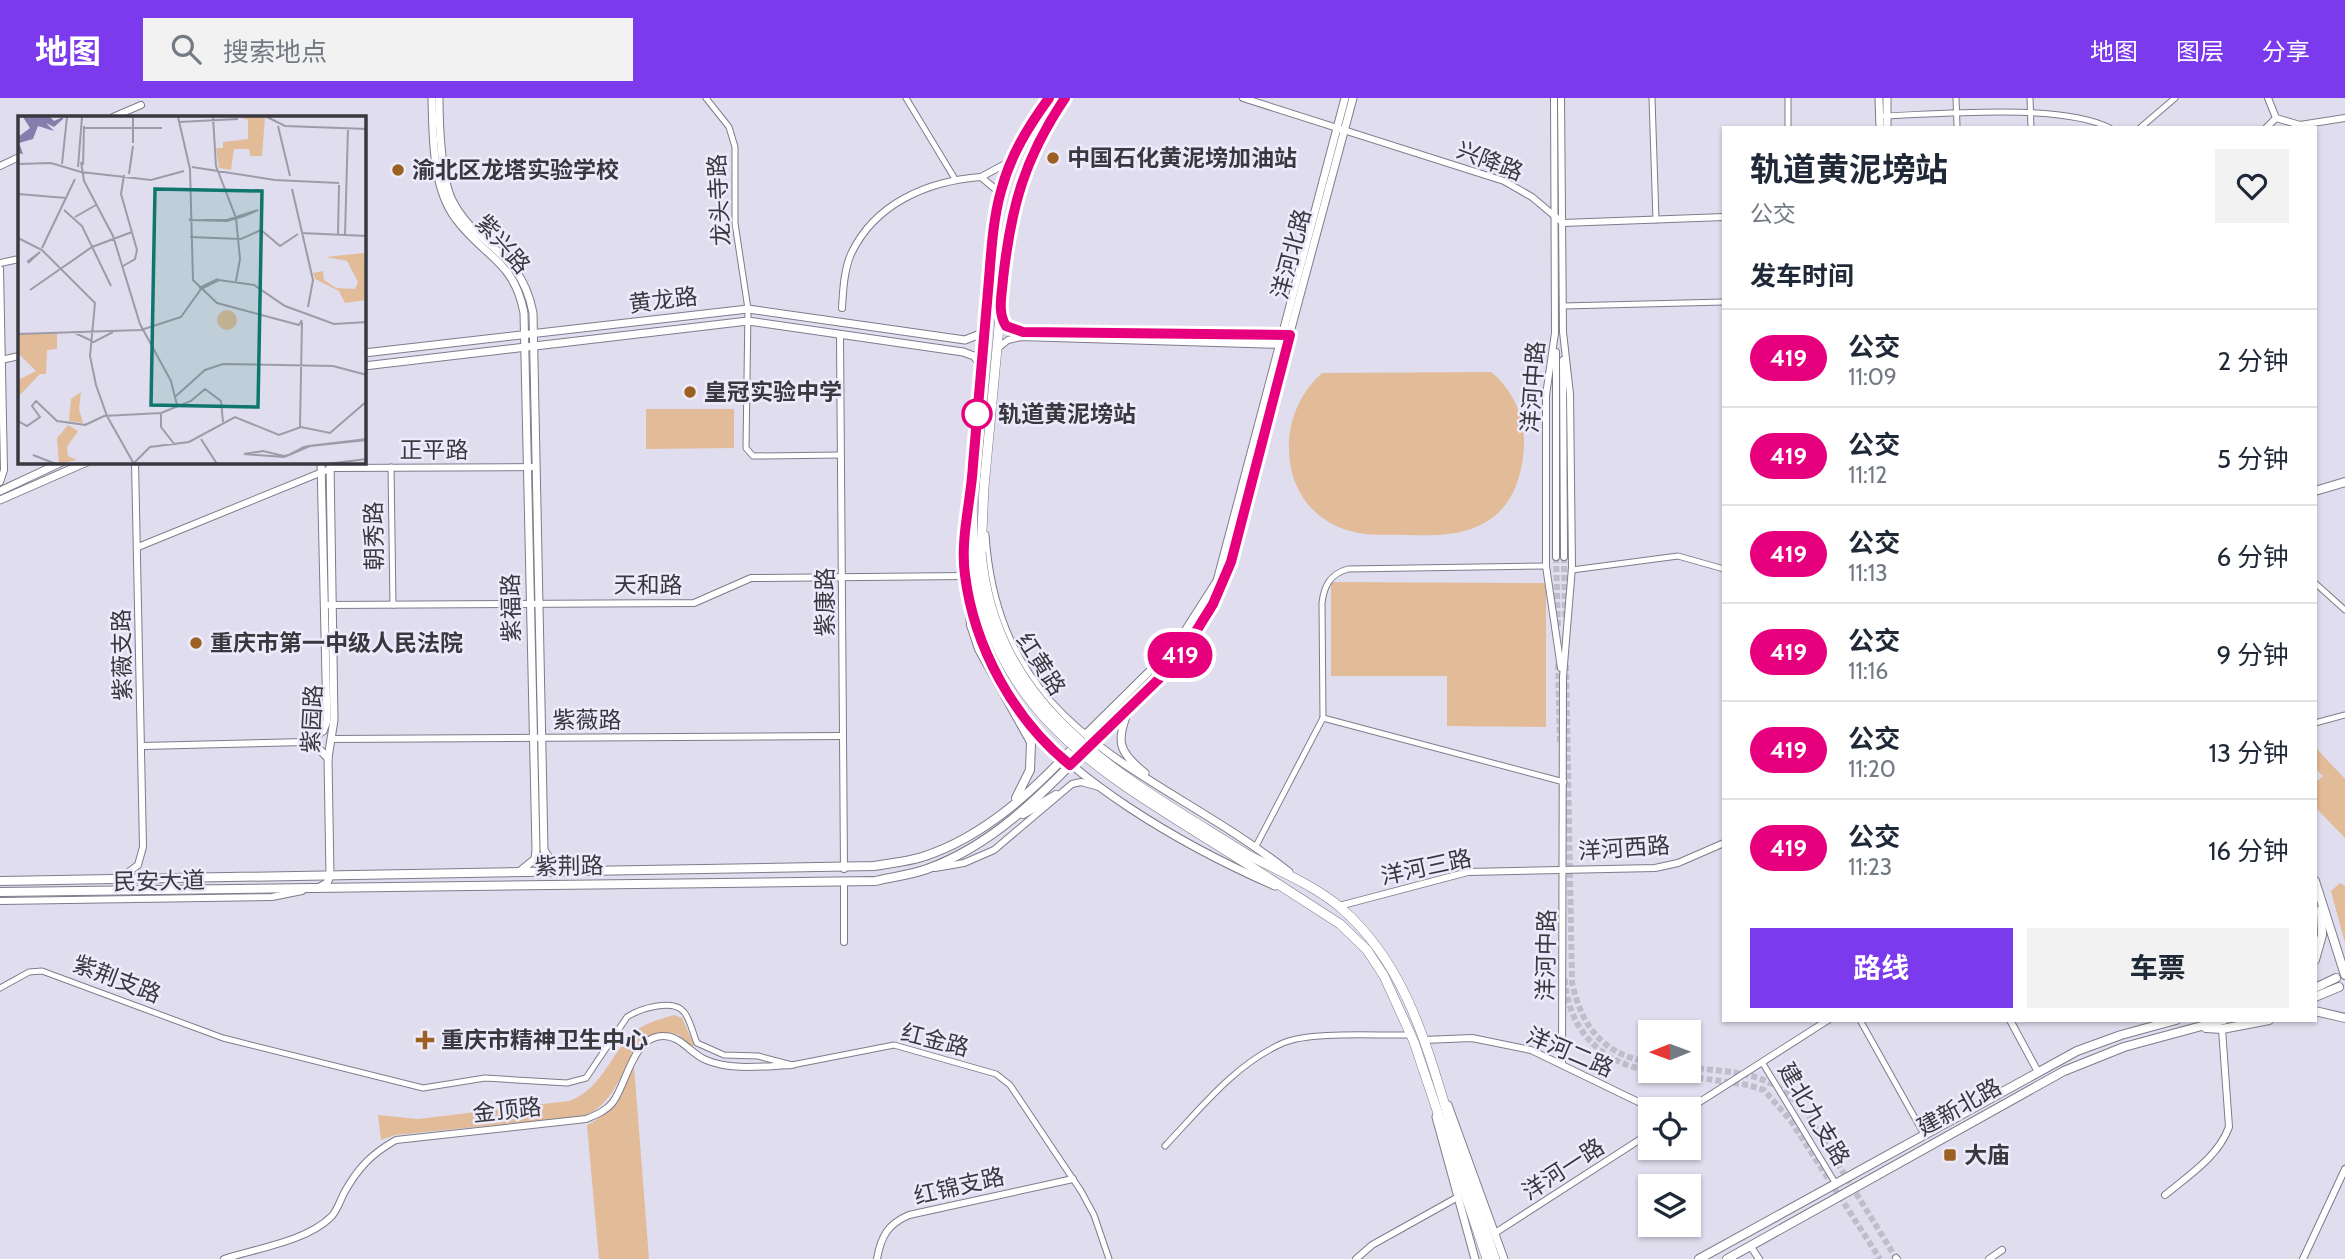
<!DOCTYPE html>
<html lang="zh">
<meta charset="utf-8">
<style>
:root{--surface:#fff;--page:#f2f2f3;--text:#1f2937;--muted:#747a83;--line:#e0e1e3;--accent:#7c3aed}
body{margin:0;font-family:Cabin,"Noto Sans SC",sans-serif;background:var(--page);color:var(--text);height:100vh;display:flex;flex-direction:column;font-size:26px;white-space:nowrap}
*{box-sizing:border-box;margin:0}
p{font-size:23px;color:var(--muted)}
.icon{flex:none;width:38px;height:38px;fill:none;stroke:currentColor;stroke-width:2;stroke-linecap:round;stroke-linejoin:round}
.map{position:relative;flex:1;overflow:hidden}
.sheet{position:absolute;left:1722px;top:28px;width:595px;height:896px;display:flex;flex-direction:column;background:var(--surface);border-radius:0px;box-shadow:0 2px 5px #0004}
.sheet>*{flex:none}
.badge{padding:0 14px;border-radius:23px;font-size:24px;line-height:46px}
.needle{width:46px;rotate:269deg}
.buttons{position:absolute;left:1638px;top:922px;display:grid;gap:14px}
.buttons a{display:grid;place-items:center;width:63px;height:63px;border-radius:0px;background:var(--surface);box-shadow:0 2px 5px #0004;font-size:35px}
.map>.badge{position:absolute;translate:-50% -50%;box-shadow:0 0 0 4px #fff}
h2{padding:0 28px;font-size:26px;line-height:63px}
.round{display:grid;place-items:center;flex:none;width:74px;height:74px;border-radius:0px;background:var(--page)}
.overview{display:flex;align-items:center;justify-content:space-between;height:119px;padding:0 28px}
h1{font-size:33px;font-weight:700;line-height:52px}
.action{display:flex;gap:14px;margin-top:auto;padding:14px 28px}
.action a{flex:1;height:80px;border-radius:0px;background:var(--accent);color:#fff;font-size:28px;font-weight:700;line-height:80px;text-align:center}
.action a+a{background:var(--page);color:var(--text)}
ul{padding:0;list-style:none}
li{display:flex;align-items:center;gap:21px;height:98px;padding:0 28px;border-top:2px solid var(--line)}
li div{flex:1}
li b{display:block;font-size:26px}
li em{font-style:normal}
li .badge{min-width:77px;font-weight:700;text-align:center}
header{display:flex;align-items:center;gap:42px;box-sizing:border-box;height:98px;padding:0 35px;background:var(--accent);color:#fff}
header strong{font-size:33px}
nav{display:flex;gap:38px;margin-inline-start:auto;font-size:24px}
.search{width:490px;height:63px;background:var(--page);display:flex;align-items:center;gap:18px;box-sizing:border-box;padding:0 24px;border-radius:0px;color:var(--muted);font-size:26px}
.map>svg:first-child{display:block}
.green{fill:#e2bb99}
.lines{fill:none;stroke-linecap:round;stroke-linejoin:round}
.tertiary-tunnel{stroke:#bfbccb;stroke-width:6;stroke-dasharray:6 3;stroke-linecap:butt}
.minor-casing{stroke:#7e7c8b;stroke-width:7}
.tertiary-casing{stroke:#7e7c8b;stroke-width:8}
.secondary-casing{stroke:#7e7c8b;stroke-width:9}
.primary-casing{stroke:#7e7c8b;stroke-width:10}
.trunk-casing{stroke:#7e7c8b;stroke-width:10}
.minor{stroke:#fff;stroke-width:5}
.tertiary{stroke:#fff;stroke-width:6}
.secondary{stroke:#fff;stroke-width:7}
.primary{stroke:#fff;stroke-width:8}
.trunk{stroke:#fff;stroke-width:9}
.trunk-bridge-casing{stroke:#7e7c8b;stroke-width:10;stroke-linecap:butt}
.trunk-bridge{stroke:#fff;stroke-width:9}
.line-casing{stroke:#fff;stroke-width:16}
.line{stroke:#e6007e;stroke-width:10}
.poi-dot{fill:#9c6021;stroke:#edebfb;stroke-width:2.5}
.stop-dot{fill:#fff;stroke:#e6007e;stroke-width:3.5}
.labels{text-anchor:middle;stroke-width:5;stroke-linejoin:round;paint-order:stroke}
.poi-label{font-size:23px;font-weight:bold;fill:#39383f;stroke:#edebfb;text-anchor:start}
.street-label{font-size:23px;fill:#39383f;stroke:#edebfb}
.stop-label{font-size:23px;font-weight:bold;fill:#39383f;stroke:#edebfb;text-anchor:start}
.inset-road{fill:none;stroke:#9d9ba8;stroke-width:2}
.view{fill:#0f766e;fill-opacity:0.15;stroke:#0f766e;stroke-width:3.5}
.inset-edge{fill:none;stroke:#39383f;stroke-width:3.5}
</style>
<header>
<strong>地图</strong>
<div class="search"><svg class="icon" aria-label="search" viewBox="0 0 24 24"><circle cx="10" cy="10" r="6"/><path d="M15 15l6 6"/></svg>搜索地点</div>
<nav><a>地图</a><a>图层</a><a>分享</a></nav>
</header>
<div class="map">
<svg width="2345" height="1161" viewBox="0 0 2345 1161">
<rect width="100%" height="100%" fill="#e0ddee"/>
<g class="green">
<path d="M1491,274C1516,294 1528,327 1523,359C1520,383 1511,408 1489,422C1466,438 1434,438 1407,437C1392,436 1375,438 1359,435C1314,427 1287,391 1289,345C1290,318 1302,293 1322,275Z"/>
<polygon points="646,311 734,311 734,350 646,351"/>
<polygon points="1331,484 1546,485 1546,629 1447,628 1447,578 1331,578"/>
<polygon points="2315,649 2345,681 2345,740 2315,709 2315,685 2323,678 2315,670"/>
<polygon points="2340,785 2345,788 2345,845 2331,793"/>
<path d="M674,917L682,920L694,947L691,950L678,936C618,930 633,998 584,1018L395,1037L381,1042L378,1017L418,1021L569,1003C601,992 610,957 633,935C644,925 661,921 674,917Z"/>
<path d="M634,968L649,1161H599L587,1027C614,1014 622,994 634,968Z"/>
</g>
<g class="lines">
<g class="tertiary-tunnel">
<polyline points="1556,459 1558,531"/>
<polyline points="1564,459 1565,521"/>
<polyline points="1558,566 1560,646"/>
<path d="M1566,567L1572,884C1581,928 1604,958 1650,964"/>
<path d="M1565,881C1568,932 1601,965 1650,973"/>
<path d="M1689,969C1739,976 1770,972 1806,1014L1896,1160"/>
<polyline points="1653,973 1748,987 1764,992 1791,1023 1880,1161"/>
</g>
<defs>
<g id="minor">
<polyline points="706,0 729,29 735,49 735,125 748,211 746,350 753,358 841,357"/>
<polyline points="906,0 955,81"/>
<polyline points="1652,0 1656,122"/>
<polyline points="1956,0 1957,28"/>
<polyline points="2030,0 2031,30"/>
<path d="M1884,18C1941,16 2061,5 2110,30"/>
<polyline points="1788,30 1788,0"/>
<polyline points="2140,30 2175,0"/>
<polyline points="1563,208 1724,204"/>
<polyline points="391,369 393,507"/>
<polyline points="1572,472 1678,458 1724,471"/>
<polyline points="2315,485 2345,512"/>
<polyline points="1323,620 1564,684"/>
<polyline points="2315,625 2345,617"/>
<path d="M1256,748L1323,620L1322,505C1324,488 1330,476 1348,471L1546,468"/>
<path d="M0,890L29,874L42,873L223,940L423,990L485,980L567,985L586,980L627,919C639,911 673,900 684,914C690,921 693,936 697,945L724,957L758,958L792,967L894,947L996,976L1010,987L1081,1093L1094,1117L1109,1161"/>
<polyline points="1860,922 1925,1038"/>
<polyline points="1762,964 1836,1086"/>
<path d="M1165,1048C1200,1011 1235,966 1283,945C1311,933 1378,938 1411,937"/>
</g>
<g id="tertiary">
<polyline points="1243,0 1504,83 1532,99 1563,125 1724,119"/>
<polyline points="1554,0 1555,235 1546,297 1546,468 1561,570"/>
<polyline points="1561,0 1563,234 1570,296 1572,469 1563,579 1562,966"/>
<polyline points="2268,0 2276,20"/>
<polyline points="113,19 141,7"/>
<polyline points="2266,30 2276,20 2300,27 2345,20"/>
<polyline points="0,68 19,59"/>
<polyline points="1000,95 981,79 1009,64"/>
<polyline points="0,165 19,161"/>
<polyline points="0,171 4,372 0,384"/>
<path d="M842,210C843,193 844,172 851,156C875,105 928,83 981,79"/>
<polyline points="1001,219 1010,231 1022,234 1284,236"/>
<polyline points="840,237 844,771"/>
<polyline points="998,250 1008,242 1021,239 1283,247"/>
<polyline points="1556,254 1556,459"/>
<polyline points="1,262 19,258"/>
<polyline points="1563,262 1564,459"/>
<polyline points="138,449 332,370 536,369"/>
<polyline points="327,507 694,505 751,480 965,478"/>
<polyline points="331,641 843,638"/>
<polyline points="142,648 305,644"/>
<polyline points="935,770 964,765 994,752 1072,686 1081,684 1099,689"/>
<polyline points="122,779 138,767 143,749 135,364"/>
<polyline points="844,784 844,844"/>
<polyline points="0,803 272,799 302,793"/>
<polyline points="1339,808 1468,774 1655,770 1678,765 1724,745"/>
<polyline points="2010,922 2038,974"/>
<polyline points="1424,942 1472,940 1531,952 1655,1012"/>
<polyline points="1687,1012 1828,922"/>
<path d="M2165,1097C2189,1077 2218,1059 2229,1029L2222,931"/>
<polyline points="1495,1135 1650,1035"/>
<polyline points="1751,1149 1759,1161"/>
<polyline points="1896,1160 1897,1161"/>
<path d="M224,1161C257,1150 305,1144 331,1119C337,1113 340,1103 344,1095C358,1070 371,1056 396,1042L586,1021C596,1017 606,1013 613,1004C627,985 633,937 664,938C681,938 691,956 706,962C732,973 764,968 792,967"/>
<path d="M877,1161C881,1138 888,1126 909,1117L1073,1081"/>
<polyline points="1356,1161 1372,1147 1458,1099"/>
<polyline points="1989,1161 2002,1152"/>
<polyline points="2303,1161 2345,1071"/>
</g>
<g id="secondary">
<path d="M432,0C433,37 432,90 456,121C484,159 514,162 524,215L536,752L535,761L519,774"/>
<path d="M439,0C439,26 441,80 452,102C476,150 521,151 533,215L544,752L558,774"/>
<polyline points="1879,0 1880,30"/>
<polyline points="1887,0 1887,30"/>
<polyline points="364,255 748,211 965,242 980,236 985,228"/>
<polyline points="364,268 748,223 963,254 974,258 981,267"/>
<polyline points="0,393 62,364"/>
<polyline points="0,402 87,364"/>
<path d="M969,404C964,435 962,465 969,496"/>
<path d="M985,437C999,641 1154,668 1289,774"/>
<polyline points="972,508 994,572"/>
<path d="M1009,598C1060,679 1188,750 1275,788"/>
<path d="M1129,610C1117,643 1116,652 1145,675"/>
<polyline points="1084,638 1176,547 1217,483 1345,0"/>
<polyline points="305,644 323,633 327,623 321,364"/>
<polyline points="305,644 316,648 328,660"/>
<path d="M1092,645C1147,592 1190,556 1223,484L1353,0"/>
<polyline points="318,790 327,785 330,778 328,660 334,622 330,364"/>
<polyline points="1448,1007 1504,1161"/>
<polyline points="1436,1019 1475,1161"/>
</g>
<g id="primary">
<polyline points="2315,393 2345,384"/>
<polyline points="968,491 971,527 979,551 1031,644 1030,672 1016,700"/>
<polyline points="1023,716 1056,697"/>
<path d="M0,783L874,768C890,765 906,764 922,759C986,739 1040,687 1084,638"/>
<polyline points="2315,783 2345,877"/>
<path d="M0,794L875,783C892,779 910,777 927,771C994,747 1043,695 1092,645"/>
<polyline points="2315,862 2322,837 2321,812"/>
<polyline points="2315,890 2336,880"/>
<polyline points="2315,899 2339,889"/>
<polyline points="2315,913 2345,920"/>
<polyline points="2206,930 2222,931 2269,922"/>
<polyline points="1699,1161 2077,953 2121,937 2176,922"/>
<polyline points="1727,1161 2064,973 2124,949 2224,922"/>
</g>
<g id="trunk">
<polyline points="981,454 984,389 1008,133 1026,68 1065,0"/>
<polyline points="973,455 972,389 977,315 1000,95 1010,63 1049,0"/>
<path d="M1248,757C1279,773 1314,787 1341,810C1408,868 1428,953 1453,1034C1466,1077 1481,1119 1495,1161"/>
<polyline points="1244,764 1340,826 1367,852 1384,878 1414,944 1487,1161"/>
</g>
</defs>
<use href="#minor" class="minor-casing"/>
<use href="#tertiary" class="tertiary-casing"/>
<use href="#secondary" class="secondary-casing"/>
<use href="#primary" class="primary-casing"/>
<use href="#trunk" class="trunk-casing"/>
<use href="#minor" class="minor"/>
<use href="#tertiary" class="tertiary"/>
<use href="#secondary" class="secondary"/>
<use href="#primary" class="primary"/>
<use href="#trunk" class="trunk"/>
<defs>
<g id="trunk-bridge">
<path d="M981,454C995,616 1125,679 1248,757"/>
<path d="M973,455C990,624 1116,682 1244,764"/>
</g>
</defs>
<use href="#trunk-bridge" class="trunk-bridge-casing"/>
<use href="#trunk-bridge" class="trunk-bridge"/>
</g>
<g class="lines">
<defs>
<path id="line" d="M1049,0C1028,29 1010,58 1001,93C992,125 991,160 988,193C983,251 978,309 973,367C971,404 960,440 965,477C974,549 1014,622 1070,667L1165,575L1185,551L1213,506L1231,464L1290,237L1023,234L1006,228C997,214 1002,197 1003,181C1011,109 1024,61 1065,0"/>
</defs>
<use href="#line" class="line-casing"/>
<use href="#line" class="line"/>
</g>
<g class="poi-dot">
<circle cx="1053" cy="60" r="7"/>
<circle cx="398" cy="72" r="7"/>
<circle cx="690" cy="294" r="7"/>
<circle cx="196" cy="545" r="7"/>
<path d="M421.5 931.5h7v7h7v7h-7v7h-7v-7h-7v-7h7z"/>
<rect x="1943" y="1050" width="14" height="14" rx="3.5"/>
</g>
<circle class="stop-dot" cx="977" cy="316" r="14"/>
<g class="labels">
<g class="poi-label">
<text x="1067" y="68">中国石化黄泥塝加油站</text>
<text x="412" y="80">渝北区龙塔实验学校</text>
<text x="704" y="302">皇冠实验中学</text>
<text x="210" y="553">重庆市第一中级人民法院</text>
<text x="441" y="950">重庆市精神卫生中心</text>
<text x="1964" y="1065">大庙</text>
</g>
<g class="street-label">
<text transform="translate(1490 63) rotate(21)" y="8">兴降路</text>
<text transform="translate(719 102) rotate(-93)" y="8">龙头寺路</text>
<text transform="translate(503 146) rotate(49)" y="8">紫兴路</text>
<text transform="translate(1291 156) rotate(-75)" y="8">洋河北路</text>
<text transform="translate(663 202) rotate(-7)" y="8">黄龙路</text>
<text transform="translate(1533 289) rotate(-86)" y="8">洋河中路</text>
<text x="434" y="360">正平路</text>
<text transform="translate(374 438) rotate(-91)" y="8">朝秀路</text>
<text x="648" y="495">天和路</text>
<text transform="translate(825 504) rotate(-90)" y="8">紫康路</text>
<text transform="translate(511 510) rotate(-91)" y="8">紫福路</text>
<text transform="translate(122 557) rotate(-91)" y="8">紫薇支路</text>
<text transform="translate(1041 566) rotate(57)" y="8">红黄路</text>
<text transform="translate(312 621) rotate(-87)" y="8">紫园路</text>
<text x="587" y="630">紫薇路</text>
<text transform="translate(1624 750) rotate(-4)" y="8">洋河西路</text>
<text transform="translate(569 768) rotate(-1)" y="8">紫荆路</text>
<text transform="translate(1426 769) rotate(-12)" y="8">洋河三路</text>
<text transform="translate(159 783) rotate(-1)" y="8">民安大道</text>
<text transform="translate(1546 857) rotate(-89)" y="8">洋河中路</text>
<text transform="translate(117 881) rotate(21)" y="8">紫荆支路</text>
<text transform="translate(935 942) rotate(14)" y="8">红金路</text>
<text transform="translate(1570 954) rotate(23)" y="8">洋河二路</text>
<text transform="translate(1959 1009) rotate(-29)" y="8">建新北路</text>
<text transform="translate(507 1012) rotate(-6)" y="8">金顶路</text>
<text transform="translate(1814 1016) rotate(59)" y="8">建北九支路</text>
<text transform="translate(1563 1071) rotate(-33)" y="8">洋河一路</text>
<text transform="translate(959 1088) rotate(-13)" y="8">红锦支路</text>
</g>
<g class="stop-label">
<text x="998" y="324">轨道黄泥塝站</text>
</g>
</g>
<g transform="translate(18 18)">
<rect width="348" height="348" fill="#e0ddee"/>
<path d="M221,1H247L244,40H232L231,33H216L213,54L201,52L198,32H205V26L230,23V4ZM346,137L348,184L327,187L321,175L297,163L295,157L305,155L306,164L318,172L337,173L340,166L329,145L308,141ZM199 204a10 10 0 1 1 20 0a10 10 0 1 1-20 0ZM39,217V233L29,234L28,258H22L0,281V264L18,255L0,237V218ZM63,276L61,293L65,307L51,305L53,283ZM50,309L60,315L49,331L50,340L59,344L41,348L39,322Z" fill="#e2bb99"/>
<path d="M5,1H32L36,5L45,1V3L36,11L28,7L36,15L20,10L15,23L1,27L5,38L0,37V21L12,12Z" fill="#857dab"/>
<path class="inset-road" d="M160,1L172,53L175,164L199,187L281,209L284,204M195,1L198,50L218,102L222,143L218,165M249,1L267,10L349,13M161,6L220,3M260,10L272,60M66,12H144M115,27V1M63,46L66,65L95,120L122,208L153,265L159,289M0,48L33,47L63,56L133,64L166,55M44,48L49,1M65,49L66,10M60,51L64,1M174,51L257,64L321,67M111,58L115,30M274,73L295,164L290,191M0,78L48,82M46,94L64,110L93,170M57,101L78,89M171,103L172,104L209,105L226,100L240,94L209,104H183M283,117L349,120M320,119L321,69M327,119L330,12M172,121L223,123L243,114L262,130L280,118M0,122L24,134L77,187L72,240L78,269L89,300L116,348M24,132L57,63M9,146L22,136L10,147M105,150L117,143L119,134L103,78L106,59M181,172L200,163M12,174L74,131L114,116M57,217L76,226L95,216M0,218L123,214L163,201L183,173L201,164L236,169L267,190L316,208L349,206M158,280L187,254L205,248L315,250L349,259M143,297V311L157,329M0,305L9,310L22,301L14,290L18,285L39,305L68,309M67,309L86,300L143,297L173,285L187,273L203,285L205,306M282,311L284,206M183,323L199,348M349,323L291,330L286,331L271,339L266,340L245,335L226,338L266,341L271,339L292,330L349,324M15,339L38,348M115,348L132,331L171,326L217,301L261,319L283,311L312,317L349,285M308,348L349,343"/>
<path class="view" d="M137,73L244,75L240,291L133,289Z"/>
<rect width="348" height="348" class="inset-edge"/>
</g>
</svg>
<div class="buttons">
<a><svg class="needle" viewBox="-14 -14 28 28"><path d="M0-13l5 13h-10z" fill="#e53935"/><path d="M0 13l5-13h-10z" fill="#747a83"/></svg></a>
<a><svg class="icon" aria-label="locate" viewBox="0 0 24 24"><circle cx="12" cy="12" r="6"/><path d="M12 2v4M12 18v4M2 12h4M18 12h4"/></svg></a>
<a><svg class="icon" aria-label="layers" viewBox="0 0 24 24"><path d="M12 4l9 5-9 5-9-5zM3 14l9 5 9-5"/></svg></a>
</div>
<b class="badge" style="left:1180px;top:557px;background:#e6007e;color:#fff">419</b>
<section class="sheet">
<div class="overview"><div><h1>轨道黄泥塝站</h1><p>公交</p></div><a class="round"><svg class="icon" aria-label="heart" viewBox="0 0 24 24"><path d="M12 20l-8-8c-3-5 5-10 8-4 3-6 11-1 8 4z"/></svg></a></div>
<h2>发车时间</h2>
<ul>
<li><span class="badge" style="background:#e6007e;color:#fff">419</span><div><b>公交</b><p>11:09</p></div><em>2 分钟</em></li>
<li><span class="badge" style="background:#e6007e;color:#fff">419</span><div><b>公交</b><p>11:12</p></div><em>5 分钟</em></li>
<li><span class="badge" style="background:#e6007e;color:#fff">419</span><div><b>公交</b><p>11:13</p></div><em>6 分钟</em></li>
<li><span class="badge" style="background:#e6007e;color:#fff">419</span><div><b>公交</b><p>11:16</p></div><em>9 分钟</em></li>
<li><span class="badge" style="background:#e6007e;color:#fff">419</span><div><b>公交</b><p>11:20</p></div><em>13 分钟</em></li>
<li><span class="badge" style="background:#e6007e;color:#fff">419</span><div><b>公交</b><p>11:23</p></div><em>16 分钟</em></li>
</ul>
<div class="action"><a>路线</a><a>车票</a></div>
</section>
</div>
